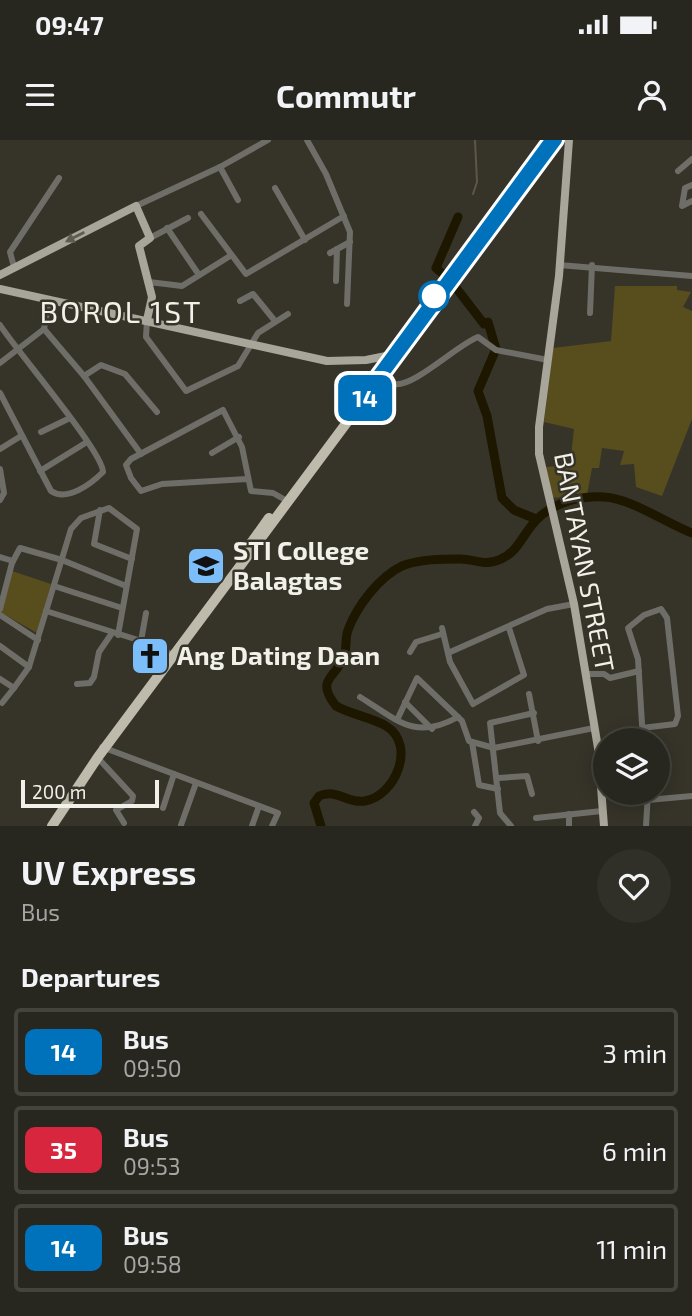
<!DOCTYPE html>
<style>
:root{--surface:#28271f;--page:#302f28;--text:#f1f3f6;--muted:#a5a5a4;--line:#44443d}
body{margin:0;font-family:"Exo 2",sans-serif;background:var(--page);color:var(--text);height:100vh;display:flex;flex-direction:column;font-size:26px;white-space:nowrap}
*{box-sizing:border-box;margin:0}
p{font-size:23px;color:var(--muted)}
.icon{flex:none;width:38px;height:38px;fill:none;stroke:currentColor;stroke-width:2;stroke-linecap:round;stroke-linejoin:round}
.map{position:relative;height:686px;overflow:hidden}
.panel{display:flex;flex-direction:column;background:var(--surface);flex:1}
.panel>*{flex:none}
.badge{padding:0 14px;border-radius:10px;font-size:24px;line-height:46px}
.tools{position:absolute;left:593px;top:588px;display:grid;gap:14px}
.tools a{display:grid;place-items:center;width:77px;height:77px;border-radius:50%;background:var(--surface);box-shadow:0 4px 18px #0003,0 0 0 2px var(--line);font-size:35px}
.scale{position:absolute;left:21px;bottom:18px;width:138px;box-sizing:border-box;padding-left:7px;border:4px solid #f1f0e9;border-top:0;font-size:19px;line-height:24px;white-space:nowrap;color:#f1f0e9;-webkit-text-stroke:5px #363429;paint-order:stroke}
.map>.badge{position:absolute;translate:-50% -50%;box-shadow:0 0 0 4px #fff}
h2{padding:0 21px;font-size:26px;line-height:63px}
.round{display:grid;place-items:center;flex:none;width:74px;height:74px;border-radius:37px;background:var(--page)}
.head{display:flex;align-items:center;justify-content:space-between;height:119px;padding:0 21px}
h1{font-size:33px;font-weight:700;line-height:52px}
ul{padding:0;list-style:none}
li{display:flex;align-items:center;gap:21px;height:88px;margin:0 14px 10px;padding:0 7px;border:4px solid var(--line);border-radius:7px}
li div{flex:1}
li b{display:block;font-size:26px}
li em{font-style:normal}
li .badge{min-width:77px;font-weight:700;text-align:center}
.status{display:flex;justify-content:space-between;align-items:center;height:49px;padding:0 35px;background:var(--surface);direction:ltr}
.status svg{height:19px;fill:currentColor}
header{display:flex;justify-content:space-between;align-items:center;height:91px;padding:0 21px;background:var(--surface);font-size:32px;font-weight:700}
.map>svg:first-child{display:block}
.green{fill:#584d1c}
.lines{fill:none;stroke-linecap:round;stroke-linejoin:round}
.stream{stroke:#5d5846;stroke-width:2}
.river{stroke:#1d1700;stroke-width:9}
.minor{stroke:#6e6d67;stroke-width:6}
.major{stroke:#a8a59a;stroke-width:8}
.highway{stroke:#bebbad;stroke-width:10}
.oneway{fill:#5e5c51}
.line-casing{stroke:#fff;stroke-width:16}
.line{stroke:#0072bc;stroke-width:10}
.stop-dot{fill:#fff;stroke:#0072bc;stroke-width:3.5}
.labels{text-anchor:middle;stroke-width:5;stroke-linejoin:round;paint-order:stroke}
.poi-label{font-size:26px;font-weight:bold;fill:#f1f0e9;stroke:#363429;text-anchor:start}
.street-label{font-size:26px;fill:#f1f0e9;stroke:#363429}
.quarter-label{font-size:30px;letter-spacing:2px;fill:#f1f0e9;stroke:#363429}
</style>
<div class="status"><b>09:47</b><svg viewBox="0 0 49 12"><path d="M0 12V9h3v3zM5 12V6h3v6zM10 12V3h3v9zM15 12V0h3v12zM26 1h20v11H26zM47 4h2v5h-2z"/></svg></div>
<header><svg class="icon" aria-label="menu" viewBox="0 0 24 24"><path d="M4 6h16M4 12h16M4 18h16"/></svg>Commutr<svg class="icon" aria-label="person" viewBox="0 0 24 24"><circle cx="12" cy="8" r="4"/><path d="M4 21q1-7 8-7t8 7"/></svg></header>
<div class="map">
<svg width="692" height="686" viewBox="0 0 692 686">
<rect width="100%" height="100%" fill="#363429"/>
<g class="green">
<polygon points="615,146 677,146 677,150 691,152 683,167 692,171 692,279 662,356 636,347 634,324 620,325 624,311 602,308 599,328 592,328 587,355 551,358 546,327 570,325 574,289 544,282 553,208 611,201"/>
<polygon points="12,431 51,444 37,493 0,472"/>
</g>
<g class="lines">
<polyline class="stream" points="473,54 477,42 475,0"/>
<g class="river">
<polyline points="445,136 436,128 458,77"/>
<polyline points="457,149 484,184 488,182 496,209 478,251 487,276 502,358 514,370 536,379"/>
<path d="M321,686L314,663L319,656C337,648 347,664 365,661C395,656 417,605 386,586C371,577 352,575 336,566C314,538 337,538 344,516C347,508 345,498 348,490C357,466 379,437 402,426C419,419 442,419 460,419C476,419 484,427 501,419C515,413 520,401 529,389C545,365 576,355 604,357C630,358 666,383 692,393"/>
</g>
<g class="minor">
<polyline points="307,0 326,34 350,92 347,164"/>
<polyline points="220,27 238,60"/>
<polyline points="678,31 692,19"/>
<polyline points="692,45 685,48 682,66 692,61"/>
<polyline points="275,48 305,100"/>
<polyline points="136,66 220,27 268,0"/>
<polyline points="201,74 246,134 344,76"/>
<polyline points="167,88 199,135"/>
<polyline points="150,98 188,78"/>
<polyline points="330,113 350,102"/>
<polyline points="559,125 692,136"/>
<polyline points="14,127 10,112 59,38"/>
<polyline points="336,141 337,109"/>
<polyline points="149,142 182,146 230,116"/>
<polyline points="240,161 253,154 275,181"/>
<polyline points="590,173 592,125"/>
<polyline points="147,180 146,197 186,251 238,226 258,193 288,174"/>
<path d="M0,185C16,210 104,313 103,332C91,344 67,362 51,351L0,253"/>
<polyline points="44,189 84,236 141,314"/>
<polyline points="0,223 44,189 49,161"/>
<polyline points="84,236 101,225 125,234 157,272"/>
<path d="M380,236C384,239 390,244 395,244C414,247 457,205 478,197L496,210L548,220"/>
<polyline points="41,292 70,278"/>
<polyline points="0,309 21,296"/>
<polyline points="212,313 239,297"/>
<polyline points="0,329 4,353 0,360"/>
<polyline points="40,331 87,302"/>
<polyline points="247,339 162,344 141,351 131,338 126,325 131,319 223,270 242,307 251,351 273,353 289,362"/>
<polyline points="100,370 94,404 132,419"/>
<polyline points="0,417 13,421"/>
<polyline points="54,446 122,468"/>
<polyline points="0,469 12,423 20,408 62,420 126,446"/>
<polyline points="46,471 154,505 174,516"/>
<polyline points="0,475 38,500"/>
<polyline points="442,488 450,522 473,564 524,535 509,488"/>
<polyline points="141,501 146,473"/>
<polyline points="0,506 29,527"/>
<polyline points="410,512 416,502 442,494"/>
<polyline points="448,513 547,469 574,464"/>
<polyline points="586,534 604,534 610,538 639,531"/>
<polyline points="0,539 14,548 29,527 71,389 81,378 109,368 137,389 118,495"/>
<polyline points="77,544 90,543 94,537 99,512 112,493"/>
<polyline points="529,554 538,601"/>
<path d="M360,557C397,580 415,601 458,577"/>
<polyline points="405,562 432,589"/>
<polyline points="2,563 14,548"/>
<polyline points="397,580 417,538 462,581 469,601 494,608 594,588"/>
<polyline points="642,588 675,584 678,576 667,478 661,469 644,475 628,488 638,519 643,600"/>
<polyline points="472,602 479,645 498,649"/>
<polyline points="102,607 278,673 272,686"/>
<polyline points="97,617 133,656 132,661 116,670 124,683"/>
<polyline points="498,638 527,636 532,654"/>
<polyline points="648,660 692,656"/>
<polyline points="163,668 174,634"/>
<polyline points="474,672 479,678 475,686"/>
<polyline points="569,674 569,686"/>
<polyline points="536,678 602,671"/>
<polyline points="181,685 196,643"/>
<polyline points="252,686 259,666"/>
<polyline points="511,686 500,673 490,583 534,573"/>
<polyline points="646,686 648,653"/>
</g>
<g class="major">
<polyline points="569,0 559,136 539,287 539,314 574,464 598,608 604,686"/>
<polyline points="0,135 136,66 150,98 139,106 152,157 147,180"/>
<polyline points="0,149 327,221 366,220 396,214"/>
</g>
<g class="highway">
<polyline points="249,406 269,378"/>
<polyline points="52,686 98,617 557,0"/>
</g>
</g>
<defs><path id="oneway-solid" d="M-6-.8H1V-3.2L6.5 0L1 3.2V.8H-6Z" transform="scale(1.75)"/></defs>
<use class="oneway" href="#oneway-solid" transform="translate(75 97) rotate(153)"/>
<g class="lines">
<defs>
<polyline id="line" points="550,0 362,256 366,258 557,0"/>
</defs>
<use href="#line" class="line-casing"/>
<use href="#line" class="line"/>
</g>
<defs>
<symbol id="university-square" viewBox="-11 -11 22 22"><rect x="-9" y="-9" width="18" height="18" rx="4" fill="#7cbef9" stroke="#363429"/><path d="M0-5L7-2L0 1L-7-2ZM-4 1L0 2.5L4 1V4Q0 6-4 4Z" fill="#111"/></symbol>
<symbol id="church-square" viewBox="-11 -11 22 22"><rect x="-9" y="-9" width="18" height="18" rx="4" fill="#7cbef9" stroke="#363429"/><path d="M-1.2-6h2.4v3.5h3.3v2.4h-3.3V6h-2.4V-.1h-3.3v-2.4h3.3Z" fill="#111"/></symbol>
</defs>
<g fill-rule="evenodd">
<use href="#university-square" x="184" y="404" width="44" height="44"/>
<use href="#church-square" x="128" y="494" width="44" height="44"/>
</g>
<circle class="stop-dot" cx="434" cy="156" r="14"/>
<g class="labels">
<g class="poi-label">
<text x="233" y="420">STI College<tspan x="233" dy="30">Balagtas</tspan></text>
<text x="177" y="525">Ang Dating Daan</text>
</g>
<g class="street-label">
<text transform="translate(584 422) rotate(79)" y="9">BANTAYAN STREET</text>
</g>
<g class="quarter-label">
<text x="121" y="183">BOROL 1ST</text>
</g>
</g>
</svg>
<div class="tools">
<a><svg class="icon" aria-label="layers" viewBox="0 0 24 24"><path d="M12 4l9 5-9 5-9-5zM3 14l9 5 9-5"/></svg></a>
</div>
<div class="scale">200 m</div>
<b class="badge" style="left:365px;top:258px;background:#0072bc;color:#fff">14</b>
</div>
<section class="panel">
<div class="head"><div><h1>UV Express</h1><p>Bus</p></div><a class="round"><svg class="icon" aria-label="heart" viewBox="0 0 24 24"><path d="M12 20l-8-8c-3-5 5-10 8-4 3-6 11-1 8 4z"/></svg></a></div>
<h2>Departures</h2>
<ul>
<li><span class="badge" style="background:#0072bc;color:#fff">14</span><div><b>Bus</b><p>09:50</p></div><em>3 min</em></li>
<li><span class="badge" style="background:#d7263d;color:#fff">35</span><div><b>Bus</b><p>09:53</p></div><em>6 min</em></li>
<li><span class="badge" style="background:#0072bc;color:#fff">14</span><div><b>Bus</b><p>09:58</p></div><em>11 min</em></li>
</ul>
</section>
